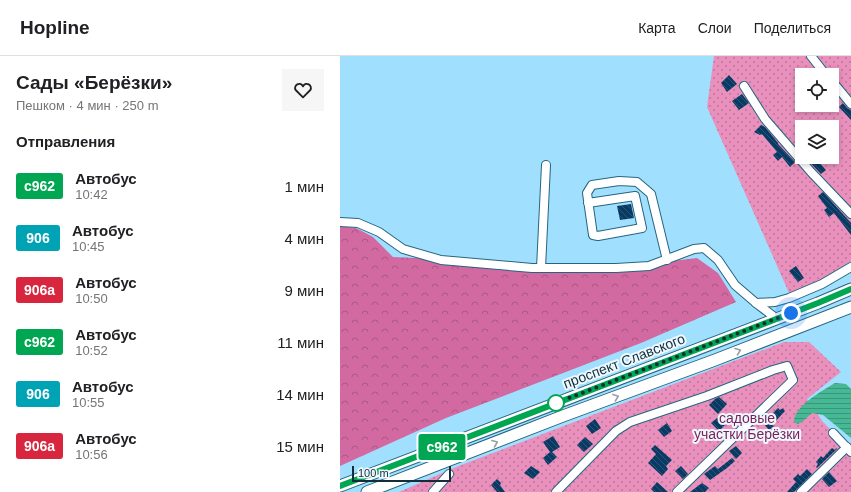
<!DOCTYPE html>
<html lang="ru">
<meta charset="utf-8">
<style>
:root{--surface:#fff;--page:#f6f6f6;--text:#202124;--muted:#757577;--line:#e0e0e0}
body{margin:0;font-family:Arial,sans-serif;background:var(--page);color:var(--text);height:100vh;display:flex;flex-direction:column;font-size:15px;white-space:nowrap}
*{box-sizing:border-box;margin:0}
p{font-size:13px;color:var(--muted)}
.icon{flex:none;width:22px;height:22px;fill:none;stroke:currentColor;stroke-width:2;stroke-linecap:round;stroke-linejoin:round}
.map{position:relative;flex:1;overflow:hidden}
.sheet{display:flex;flex-direction:column;background:var(--surface);width:340px}
.sheet>*{flex:none}
.badge{padding:0 8px;border-radius:3px;font-size:14px;line-height:26px}
.tools{position:absolute;left:455px;top:12px;display:grid;gap:8px}
.tools a{display:grid;place-items:center;width:44px;height:44px;border-radius:0px;background:var(--surface);box-shadow:0 2px 6px #0003;font-size:20px}
.scale{position:absolute;left:12px;bottom:10px;width:99px;box-sizing:border-box;padding-left:4px;border:2px solid #132d39;border-top:0;font-size:11px;line-height:14px;white-space:nowrap;color:#132d39;-webkit-text-stroke:3px #edf9ff;paint-order:stroke}
.you{position:absolute;width:20px;height:20px;margin:-10px;border:3px solid #fff;border-radius:50%;background:#1a73e8;box-shadow:0 0 0 6px #1a73e833}
.map>.badge{position:absolute;translate:-50% -50%;box-shadow:0 0 0 2px #fff}
h2{padding:0 16px;font-size:15px;line-height:36px}
.round{display:grid;place-items:center;flex:none;width:42px;height:42px;border-radius:0px;background:var(--page)}
.overview{display:flex;align-items:center;justify-content:space-between;height:68px;padding:0 16px}
h1{font-size:19px;font-weight:800;line-height:30px}
ul{padding:0;list-style:none}
li{display:flex;align-items:center;gap:12px;height:52px;padding:0 16px}
li div{flex:1}
li b{display:block;font-size:15px}
li em{font-style:normal}
li .badge{min-width:44px;font-weight:700;text-align:center}
header{display:flex;align-items:center;gap:24px;box-sizing:border-box;height:56px;padding:0 20px;background:var(--surface);border-bottom:1px solid var(--line)}
header strong{font-size:19px}
nav{display:flex;gap:22px;margin-inline-start:auto;font-size:14px}
main{display:flex;flex:1;min-height:0}
.map>svg:first-child{display:block}
.green{fill:url(#green-dots);fill-rule:evenodd}
.forest{fill:url(#forest-crowns)}
.water{fill:url(#water-rules)}
.building{fill:url(#building-back-hatch)}
.lines{fill:none;stroke-linecap:round;stroke-linejoin:round}
.minor-casing{stroke:#256580;stroke-width:10}
.major-casing{stroke:#256580;stroke-width:13}
.minor{stroke:#fff;stroke-width:8}
.major{stroke:#fff;stroke-width:11}
.oneway{stroke:#95a0a6}
.line-casing{stroke:#fff;stroke-width:9}
.line{stroke:#00a651;stroke-width:6}
.walk{stroke:#132d39;stroke-width:4;stroke-dasharray:0 7.2}
.stop-dot{fill:#fff;stroke:#00a651;stroke-width:2}
.labels{text-anchor:middle;stroke-width:4;stroke-linejoin:round;paint-order:stroke}
.street-label{font-size:14px;fill:#132d39;stroke:#edf9ff}
.park-label{font-size:14px;fill:#7d1f57;stroke:#edf9ff}
</style>
<header>
<strong>Hopline</strong>
<nav><a>Карта</a><a>Слои</a><a>Поделиться</a></nav>
</header>
<main>
<section class="sheet">
<div class="overview"><div><h1>Сады «Берёзки»</h1><p>Пешком · 4 мин · 250 m</p></div><a class="round"><svg class="icon" aria-label="heart" viewBox="0 0 24 24"><path d="M12 20l-8-8c-3-5 5-10 8-4 3-6 11-1 8 4z"/></svg></a></div>
<h2>Отправления</h2>
<ul>
<li><span class="badge" style="background:#00a651;color:#fff">с962</span><div><b>Автобус</b><p>10:42</p></div><em>1 мин</em></li>
<li><span class="badge" style="background:#00a3b4;color:#fff">906</span><div><b>Автобус</b><p>10:45</p></div><em>4 мин</em></li>
<li><span class="badge" style="background:#d7263d;color:#fff">906а</span><div><b>Автобус</b><p>10:50</p></div><em>9 мин</em></li>
<li><span class="badge" style="background:#00a651;color:#fff">с962</span><div><b>Автобус</b><p>10:52</p></div><em>11 мин</em></li>
<li><span class="badge" style="background:#00a3b4;color:#fff">906</span><div><b>Автобус</b><p>10:55</p></div><em>14 мин</em></li>
<li><span class="badge" style="background:#d7263d;color:#fff">906а</span><div><b>Автобус</b><p>10:56</p></div><em>15 мин</em></li>
</ul>
</section>
<div class="map">
<svg width="511" height="436" viewBox="0 0 511 436">
<defs>
<pattern id="green-dots" width="8" height="8" patternUnits="userSpaceOnUse"><rect width="8" height="8" fill="#e990bd"/><path d="M2 2h.1M6 6h.1" fill="none" stroke="#bc769b" stroke-width="1.8" stroke-linecap="round"/></pattern>
<pattern id="forest-crowns" width="20" height="18" patternUnits="userSpaceOnUse"><rect width="20" height="18" fill="#d26aa1"/><path d="M2 6a3 3 0 1 1 6 0M12 15a3 3 0 1 1 6 0" fill="none" stroke="#a95884"/></pattern>
<pattern id="water-rules" width="6" height="5" patternUnits="userSpaceOnUse"><rect width="6" height="5" fill="#46b894"/><path d="M0 2.5h6" fill="none" stroke="#39967a"/></pattern>
<pattern id="building-back-hatch" width="6" height="6" patternUnits="userSpaceOnUse"><rect width="6" height="6" fill="#083a63"/><path d="M-1 5l2 2M0 0l6 6M5-1l2 2" fill="none" stroke="#2b5576"/></pattern>
</defs>
<rect width="100%" height="100%" fill="#a0e0fe"/>
<g class="green">
<path d="M374,0H511V205L473,229L449,237L367,51ZM462,19H492V49H462ZM462,71H492V101H462Z"/>
<polygon points="444,286 469,286 501,316 467,343 483,366 511,394 511,436 59,436 116,411"/>
</g>
<polygon class="forest" points="0,170 16,172 33,181 53,201 77,202 149,211 239,214 301,215 332,205 357,202 378,217 396,246 301,287 106,362 0,410"/>
<path class="water" d="M495,327L506,328L511,333V382L483,359L472,357L463,365L458,368L454,366C454,350 482,335 495,327Z"/>
<g class="building">
<polygon points="389,19 397,28 387,36 381,27"/>
<polygon points="402,38 409,47 399,54 392,45"/>
<polygon points="503,47 507,52 511,54 511,64 499,51"/>
<polygon points="421,69 425,71 438,87 438,88 455,106 450,111 442,101 438,105 433,99 437,96 422,78 420,79 414,76"/>
<polygon points="465,101 485,101 479,106 486,114 481,118"/>
<polygon points="483,136 511,167 511,179 494,157 489,161 484,154 487,152 478,140"/>
<polygon points="291,148 294,162 280,164 277,150"/>
<polygon points="456,210 464,222 458,226 449,215"/>
<polygon points="379,341 387,348 378,358 369,349 375,343"/>
<polygon points="438,352 440,354 443,352 445,355 432,369 434,370 429,374 424,368 432,361 430,360"/>
<polygon points="377,362 385,369 379,375 371,367"/>
<polygon points="255,363 261,372 252,378 246,370"/>
<polygon points="327,367 332,375 324,381 318,374"/>
<polygon points="213,380 220,391 212,396 217,401 208,409 203,402 210,396 203,386"/>
<polygon points="245,381 253,388 244,396 237,389"/>
<polygon points="315,389 332,404 326,410 328,413 322,420 308,407 316,398 311,393"/>
<polygon points="396,390 402,397 396,403 389,395"/>
<polygon points="492,392 495,394 496,392 497,393 477,412 476,411 478,408 476,406 481,400 483,402"/>
<polygon points="392,402 395,405 387,412 370,424 364,418 375,410 378,413"/>
<polygon points="191,410 200,416 193,423 184,417"/>
<polygon points="341,410 348,418 343,423 335,415"/>
<polygon points="467,413 472,418 454,436 447,436 456,426 453,423 458,418 460,420"/>
<polygon points="489,416 497,425 489,431 482,423"/>
<polygon points="157,423 161,427 160,429 165,436 157,436 151,429"/>
<polygon points="317,426 328,436 314,436 311,433"/>
<polygon points="362,427 369,432 365,436 350,436"/>
</g>
<g class="lines">
<defs>
<g id="minor">
<polyline points="471,0 486,19"/>
<polyline points="492,25 511,48"/>
<polyline points="404,30 425,63 471,116 511,158"/>
<polyline points="248,147 295,140 302,172 258,180 253,179 247,137 252,129 279,125 297,126 311,138 327,204"/>
<polyline points="0,166 18,167 39,176 63,193 101,204 192,212 276,212 309,210 354,193 364,192 378,204 395,229 416,247 437,263"/>
<polyline points="201,212 206,109"/>
<polyline points="416,247 435,246 449,242 482,228 511,211"/>
<polyline points="493,377 511,396"/>
<polyline points="93,436 109,418"/>
<polyline points="216,436 276,375 290,366 367,340 433,314 447,310 453,324 337,436"/>
<polyline points="461,436 507,391"/>
</g>
<g id="major">
<polyline points="0,430 478,247 511,233"/>
<polyline points="27,436 223,360 375,304 511,251"/>
</g>
</defs>
<use href="#minor" class="minor-casing"/>
<use href="#major" class="major-casing"/>
<use href="#minor" class="minor"/>
<use href="#major" class="major"/>
</g>
<defs><path id="oneway-chevron" d="M-2-3.5L2.5 0L-2 3.5" fill="none" stroke-width="1.6" stroke-linecap="round" stroke-linejoin="round"/></defs>
<g class="oneway">
<use href="#oneway-chevron" transform="translate(398 295) rotate(-21)"/>
<use href="#oneway-chevron" transform="translate(276 341) rotate(-20)"/>
<use href="#oneway-chevron" transform="translate(155 387) rotate(-21)"/>
</g>
<g class="lines">
<defs>
<polyline id="line" points="0,430 478,247 511,233"/>
</defs>
<use href="#line" class="line-casing"/>
<use href="#line" class="line"/>
<polyline class="walk" points="216,347 451,257"/>
</g>
<circle class="stop-dot" cx="216" cy="347" r="8"/>
<g class="labels">
<g class="street-label">
<text transform="translate(284 305) rotate(-21)" y="5">проспект Славского</text>
</g>
<g class="park-label">
<text x="407" y="367">садовые<tspan x="407" dy="16">участки Берёзки</tspan></text>
</g>
</g>
</svg>
<div class="tools">
<a><svg class="icon" aria-label="locate" viewBox="0 0 24 24"><circle cx="12" cy="12" r="6"/><path d="M12 2v4M12 18v4M2 12h4M18 12h4"/></svg></a>
<a><svg class="icon" aria-label="layers" viewBox="0 0 24 24"><path d="M12 4l9 5-9 5-9-5zM3 14l9 5 9-5"/></svg></a>
</div>
<div class="scale">100 m</div>
<div class="you" style="left:451px;top:257px"></div>
<b class="badge" style="left:102px;top:391px;background:#00a651;color:#fff">с962</b>
</div>
</main>
